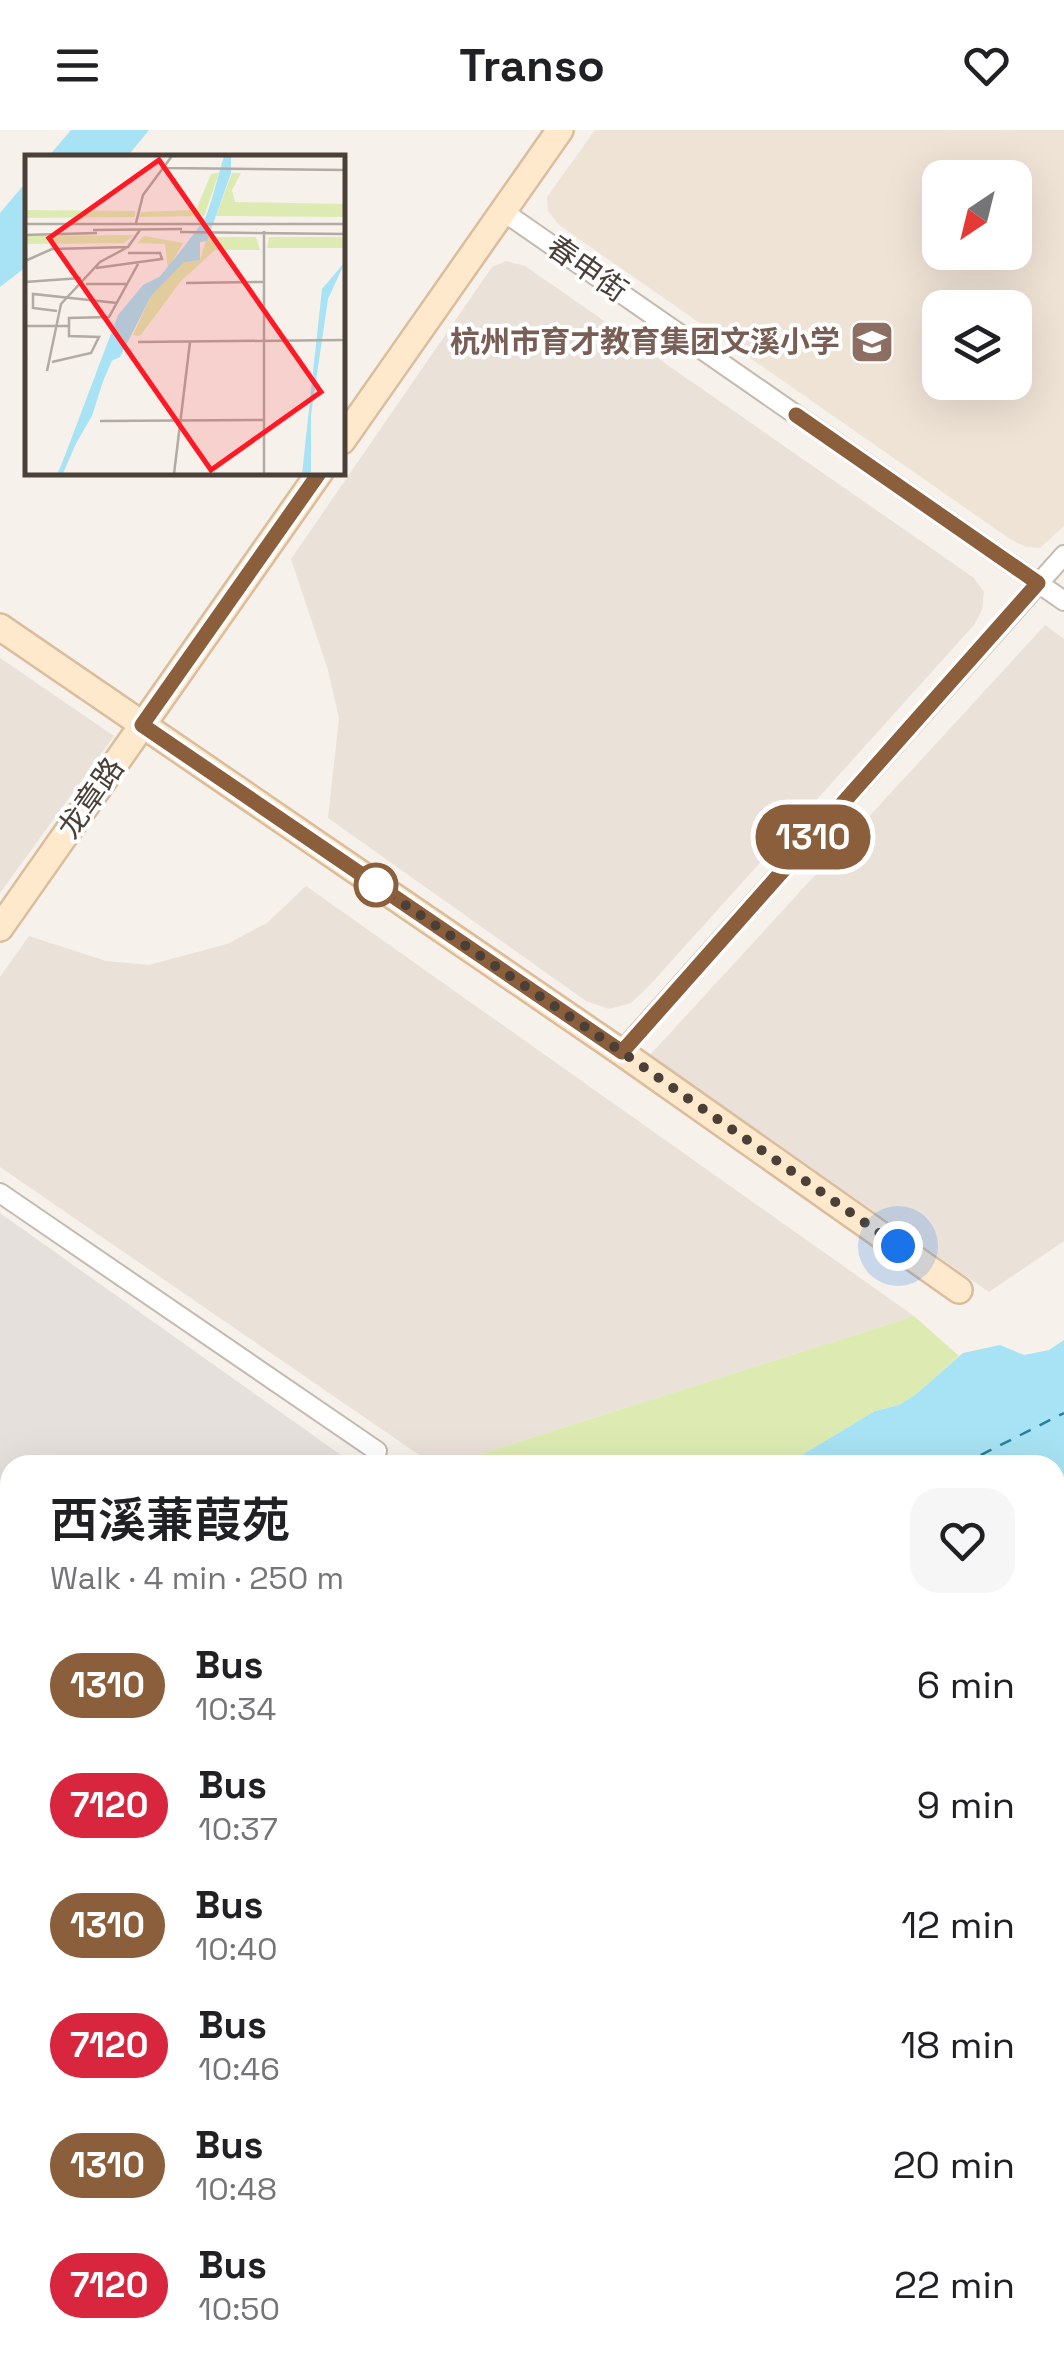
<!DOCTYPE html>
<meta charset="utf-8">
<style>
:root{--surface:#fff;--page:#f6f6f6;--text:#202124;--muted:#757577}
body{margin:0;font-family:"Space Grotesk","Noto Sans SC",sans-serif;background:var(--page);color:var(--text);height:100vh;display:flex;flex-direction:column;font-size:38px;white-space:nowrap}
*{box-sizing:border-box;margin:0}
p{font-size:32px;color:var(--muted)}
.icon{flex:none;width:55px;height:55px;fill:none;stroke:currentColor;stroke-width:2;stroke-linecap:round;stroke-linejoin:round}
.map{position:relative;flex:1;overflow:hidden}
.details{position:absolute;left:0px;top:1325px;width:1065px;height:912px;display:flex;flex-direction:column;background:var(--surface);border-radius:30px 30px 0 0;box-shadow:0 10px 40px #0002}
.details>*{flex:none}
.badge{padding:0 20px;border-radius:32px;font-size:35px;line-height:65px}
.needle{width:65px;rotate:215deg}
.tools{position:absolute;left:922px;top:30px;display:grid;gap:20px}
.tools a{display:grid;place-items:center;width:110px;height:110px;border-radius:20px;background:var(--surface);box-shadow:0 10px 40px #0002;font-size:50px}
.you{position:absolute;width:50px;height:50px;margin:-25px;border:8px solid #fff;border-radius:50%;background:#1a73e8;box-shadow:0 0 0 15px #1a73e833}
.map>.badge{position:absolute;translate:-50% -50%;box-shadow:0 0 0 5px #fff}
.round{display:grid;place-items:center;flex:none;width:105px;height:105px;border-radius:30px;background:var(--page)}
.overview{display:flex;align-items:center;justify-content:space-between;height:170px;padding:0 50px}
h1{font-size:48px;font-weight:600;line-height:75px}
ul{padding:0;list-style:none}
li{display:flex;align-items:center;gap:30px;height:120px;padding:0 50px}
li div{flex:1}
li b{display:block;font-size:38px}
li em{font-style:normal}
li .badge{min-width:110px;font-weight:700;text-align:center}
header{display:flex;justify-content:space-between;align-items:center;height:130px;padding:0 50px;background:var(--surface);font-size:45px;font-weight:600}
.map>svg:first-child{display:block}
.residential{fill:#eae1d9}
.commercial{fill:#f8e3d7}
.industrial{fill:#e6e0dc}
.education{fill:#efe3d5;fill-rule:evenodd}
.green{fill:#ddebb3}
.water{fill:#a7e3f4}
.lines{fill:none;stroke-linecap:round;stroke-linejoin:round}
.ferry{stroke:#27809a;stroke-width:2.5;stroke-dasharray:12 10;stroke-linecap:butt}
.highway-tunnel{stroke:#d4cec7;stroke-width:32;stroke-dasharray:32 16;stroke-linecap:butt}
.street-casing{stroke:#c5b9b0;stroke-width:22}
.secondary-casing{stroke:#dabd9c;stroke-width:30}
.primary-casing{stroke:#e9a866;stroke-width:32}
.path{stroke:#c5af9e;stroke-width:2.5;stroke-dasharray:5 5;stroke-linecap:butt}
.street{stroke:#fff;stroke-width:18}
.secondary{stroke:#ffe9cc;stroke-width:25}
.primary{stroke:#ffcf9b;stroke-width:28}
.line-casing{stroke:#fff;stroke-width:22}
.line{stroke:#8b5e3c;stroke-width:15}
.walk{stroke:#4b4038;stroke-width:10;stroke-dasharray:0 18}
.stop-dot{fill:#fff;stroke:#8b5e3c;stroke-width:5}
.labels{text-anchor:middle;stroke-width:8;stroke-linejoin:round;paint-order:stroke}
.street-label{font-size:30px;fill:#4b4038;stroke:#fff}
.education-label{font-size:30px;font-weight:bold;fill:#785e54;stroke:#fff;text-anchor:end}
.inset-river{fill:none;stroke:#a7e3f4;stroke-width:5}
.inset-road{fill:none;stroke:#b2aaa3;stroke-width:2.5}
.view{fill:#ff1924;fill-opacity:0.15;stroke:#ff1924;stroke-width:5}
.inset-edge{fill:none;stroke:#4b4038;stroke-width:5}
</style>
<header><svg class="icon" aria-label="menu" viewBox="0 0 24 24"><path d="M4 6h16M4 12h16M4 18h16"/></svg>Transo<svg class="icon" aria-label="heart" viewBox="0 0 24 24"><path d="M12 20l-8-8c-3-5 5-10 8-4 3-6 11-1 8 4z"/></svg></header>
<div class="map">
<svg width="1064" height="2236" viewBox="0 0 1064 2236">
<rect width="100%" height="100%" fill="#f6f1eb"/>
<g class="residential">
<polygon points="506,131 525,136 974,448 984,462 982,480 974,495 648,857 631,873 609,879 586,871 328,688 339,588 328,540 291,429 492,137"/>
<polygon points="1045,495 1064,509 1064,1111 989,1162 650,925"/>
<polygon points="0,528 114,606 0,763"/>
<polygon points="306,756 914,1186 446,1335 434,1335 0,1037 0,847 29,806 106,831 149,835 227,814 267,793"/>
<polygon points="1064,1365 1064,1850 1055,1845 1055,1372"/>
</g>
<polygon class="commercial" points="10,2193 10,2228 545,2228 554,2236 0,2236 0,2197"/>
<polygon class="industrial" points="0,1083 355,1335 10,1335 10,1379 0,1372"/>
<path class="education" d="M595,0H1064V396L1040,418L1026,417L1010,409L559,95L548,81L547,67ZM940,48H1015V122H940ZM940,178H1015V252H940Z"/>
<g class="green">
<polygon points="914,1186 959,1226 915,1265 899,1275 875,1281 785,1335 446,1335"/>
<polygon points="0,1372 10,1379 10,1502 0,1495"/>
<polygon points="0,1695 10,1702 10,1767 0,1759"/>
<polygon points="1055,2167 1064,2174 1064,2236 1041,2236 1027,2228 1055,2228"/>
<polygon points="688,2228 772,2228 784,2236 700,2236"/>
</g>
<g class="water">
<polygon points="71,0 149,0 127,27 48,27"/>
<polygon points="27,51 27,136 0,157 0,83"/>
<polygon points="1064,1210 1064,1365 1055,1372 1055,1335 785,1335 875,1281 899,1275 915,1265 963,1223 1000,1215 1024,1225 1049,1220"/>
</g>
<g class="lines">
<g class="ferry">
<polyline points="961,1335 1064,1283"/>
<polyline points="1,1617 10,1614"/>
</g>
<g class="highway-tunnel">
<polyline points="0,1473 10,1480"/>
<polyline points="0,1720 10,1728"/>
<polyline points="1055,2216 1064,2222"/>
<polyline points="702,2228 713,2236"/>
</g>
<defs>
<g id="street">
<polyline points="504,82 1064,471"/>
<polyline points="621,922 1064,425"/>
<polyline points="0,1063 377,1321"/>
<polyline points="1055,1458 1064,1461"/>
<polyline points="1055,1610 1064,1616"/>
<polyline points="1055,1814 1064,1813"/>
<polyline points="1055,1833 1064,1838"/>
</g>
<g id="secondary">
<polyline points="342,311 560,0"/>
<polyline points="0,497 621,922 959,1160"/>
<polyline points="0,798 320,342"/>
<polyline points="0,1542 10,1549"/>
<polyline points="0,1659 10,1666"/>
<polyline points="1055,2132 1064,2137"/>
<polyline points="0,2158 10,2155"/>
<polyline points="799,2228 811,2236"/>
<polyline points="1004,2228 1016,2236"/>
</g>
<g id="primary">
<polyline points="0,1574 10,1581"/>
<polyline points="0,1628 10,1635"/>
<polyline points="867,2228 879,2236"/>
<polyline points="945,2228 957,2236"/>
</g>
</defs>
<use href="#street" class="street-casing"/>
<use href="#secondary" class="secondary-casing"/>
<use href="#primary" class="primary-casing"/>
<polyline class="path" points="0,1514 10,1521"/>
<use href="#street" class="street"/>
<use href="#secondary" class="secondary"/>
<use href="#primary" class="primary"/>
</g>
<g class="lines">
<defs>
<polyline id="line" points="320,342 142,595 622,922 1038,453 796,285"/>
</defs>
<use href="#line" class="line-casing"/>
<use href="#line" class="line"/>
<polyline class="walk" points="376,755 622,922 898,1116"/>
</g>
<defs>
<symbol id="school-square" viewBox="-11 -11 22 22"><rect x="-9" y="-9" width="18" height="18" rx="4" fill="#8d6e63" stroke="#fff"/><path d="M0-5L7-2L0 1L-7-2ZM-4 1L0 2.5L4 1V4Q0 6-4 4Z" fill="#fff"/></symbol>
</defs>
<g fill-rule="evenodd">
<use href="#school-square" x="847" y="187" width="50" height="50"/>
</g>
<circle class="stop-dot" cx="376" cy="755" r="20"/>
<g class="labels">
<g class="street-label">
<text transform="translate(587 139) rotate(35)" y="10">春申街</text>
<text transform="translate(91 668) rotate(-55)" y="10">龙章路</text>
</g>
<g class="education-label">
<text x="840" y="222">杭州市育才教育集团文溪小学</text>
</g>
</g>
<g transform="translate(25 25)">
<rect width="320" height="320" fill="#f6f1eb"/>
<path d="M194,18L179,61L114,62L116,57L171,55L186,19ZM207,18H216L207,35L210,47L320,49V62L191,61ZM0,55L110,56V62L0,63ZM109,80L99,88L0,89V81ZM119,81L158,88L143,114L140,89L112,88ZM182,82H231L235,95H190L156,126L115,181L108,180L126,141L159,106L175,105ZM244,82H320V93H242Z" fill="#ddebb3"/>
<path d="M199,1H206V18L182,86L175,87V105L159,107L126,141L95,202L84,207L67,261L33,319L93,160L118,130L138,120L182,61ZM320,107L303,144L286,260V317L277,319L297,134Z" fill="#a7e3f4"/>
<path class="inset-river" d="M182,65L201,17M35,319L101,167L172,80"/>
<path class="inset-road" d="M140,13L320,15M111,68L118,40L147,1M0,69H320M68,75L157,74M239,76V319M155,77L320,79M0,80L72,78M0,106L27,94L103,92L115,75M71,113L137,104L135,98H103M0,127L56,123M161,128L238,127M61,129H103M32,156L8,153V139L92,148M0,163L1,206M1,171H44M113,187L320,185M27,207L66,198L74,182L44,181V163L84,162L113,109M22,216L36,149L75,107L103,92M75,266L238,265M149,319L165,187"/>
<path class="view" d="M134,5L296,237L186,315L24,83Z"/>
<rect width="320" height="320" class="inset-edge"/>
</g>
</svg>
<div class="tools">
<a><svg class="needle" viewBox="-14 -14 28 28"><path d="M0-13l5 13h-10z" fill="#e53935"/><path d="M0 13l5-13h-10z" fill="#757577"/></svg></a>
<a><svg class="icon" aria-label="layers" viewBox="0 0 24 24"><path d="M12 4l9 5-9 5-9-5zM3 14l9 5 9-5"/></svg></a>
</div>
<div class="you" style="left:898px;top:1116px"></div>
<b class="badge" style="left:813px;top:707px;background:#8b5e3c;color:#fff">1310</b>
<section class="details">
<div class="overview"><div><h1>西溪蒹葭苑</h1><p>Walk · 4 min · 250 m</p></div><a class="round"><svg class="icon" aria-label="heart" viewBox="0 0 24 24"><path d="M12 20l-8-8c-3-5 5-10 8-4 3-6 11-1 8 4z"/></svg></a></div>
<ul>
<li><span class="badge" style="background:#8b5e3c;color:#fff">1310</span><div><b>Bus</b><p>10:34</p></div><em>6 min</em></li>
<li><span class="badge" style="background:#d7263d;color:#fff">7120</span><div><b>Bus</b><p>10:37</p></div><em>9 min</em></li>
<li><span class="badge" style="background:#8b5e3c;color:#fff">1310</span><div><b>Bus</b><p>10:40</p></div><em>12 min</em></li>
<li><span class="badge" style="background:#d7263d;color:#fff">7120</span><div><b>Bus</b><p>10:46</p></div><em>18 min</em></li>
<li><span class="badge" style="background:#8b5e3c;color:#fff">1310</span><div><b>Bus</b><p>10:48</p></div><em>20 min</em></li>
<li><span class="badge" style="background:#d7263d;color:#fff">7120</span><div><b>Bus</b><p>10:50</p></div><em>22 min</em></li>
</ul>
</section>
</div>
